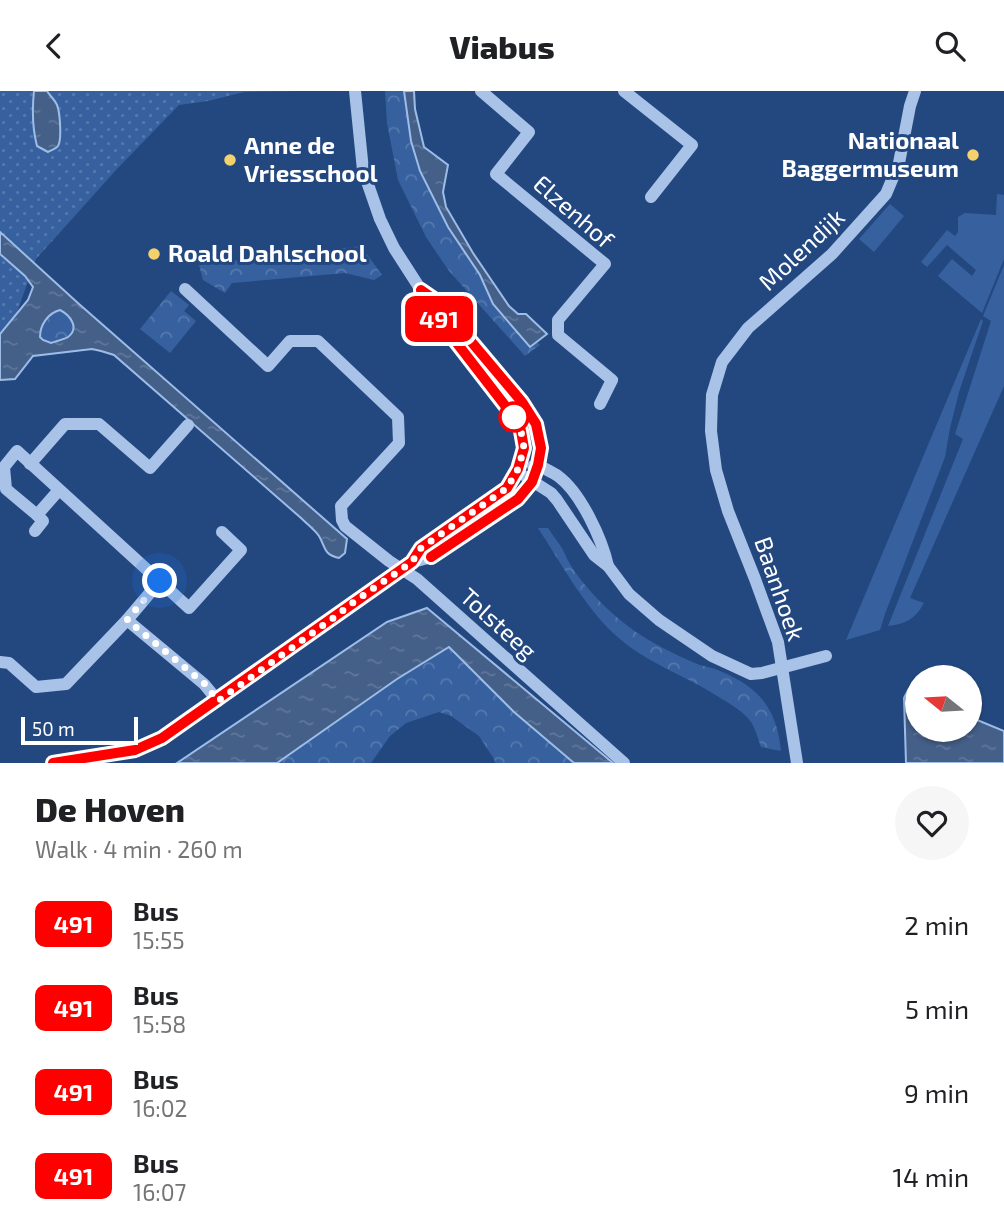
<!DOCTYPE html>
<meta charset="utf-8">
<style>
:root{--surface:#fff;--page:#f6f6f6;--text:#202124;--muted:#757577}
body{margin:0;font-family:"Exo 2",sans-serif;background:var(--page);color:var(--text);height:100vh;display:flex;flex-direction:column;font-size:26px;white-space:nowrap}
*{box-sizing:border-box;margin:0}
p{font-size:23px;color:var(--muted)}
.icon{flex:none;width:38px;height:38px;fill:none;stroke:currentColor;stroke-width:2;stroke-linecap:round;stroke-linejoin:round}
.map{position:relative;height:672px;overflow:hidden}
.details{display:flex;flex-direction:column;background:var(--surface);flex:1}
.details>*{flex:none}
.badge{padding:0 14px;border-radius:10px;font-size:24px;line-height:46px}
.needle{width:46px;rotate:288deg}
.controls{position:absolute;left:905px;top:574px;display:grid;gap:14px}
.controls a{display:grid;place-items:center;width:77px;height:77px;border-radius:50%;background:var(--surface);box-shadow:0 2px 5px #0004;font-size:35px}
.scale{position:absolute;left:21px;bottom:18px;width:117px;box-sizing:border-box;padding-left:7px;border:4px solid #fff;border-top:0;font-size:19px;line-height:24px;white-space:nowrap;color:#fff;-webkit-text-stroke:5px #234880;paint-order:stroke}
.you{position:absolute;width:35px;height:35px;margin:-18px;border:5px solid #fff;border-radius:50%;background:#1a73e8;box-shadow:0 0 0 10px #1a73e833}
.map>.badge{position:absolute;translate:-50% -50%;box-shadow:0 0 0 4px #fff}
.round{display:grid;place-items:center;flex:none;width:74px;height:74px;border-radius:37px;background:var(--page)}
.overview{display:flex;align-items:center;justify-content:space-between;height:119px;padding:0 35px}
h1{font-size:33px;font-weight:800;line-height:52px}
ul{padding:0;list-style:none}
li{display:flex;align-items:center;gap:21px;height:84px;padding:0 35px}
li div{flex:1}
li b{display:block;font-size:26px}
li em{font-style:normal}
li .badge{min-width:77px;font-weight:700;text-align:center}
header{display:flex;justify-content:space-between;align-items:center;height:91px;padding:0 35px;background:var(--surface);font-size:32px;font-weight:800}
.map>svg:first-child{display:block}
.grass{fill:#37619e}
.forest{fill:url(#forest-crowns)}
.park{fill:url(#park-dots)}
.water{fill:url(#water-ripples);stroke:#9dbde8;stroke-width:2;fill-rule:evenodd}
.lines{fill:none;stroke-linecap:round;stroke-linejoin:round}
.minor{stroke:#a9c2e7;stroke-width:12}
.line-casing{stroke:#fff;stroke-width:16}
.line{stroke:#f00;stroke-width:10}
.walk{stroke:#fff;stroke-width:7;stroke-dasharray:0 12.6}
.poi-dot{fill:#f3d16c;stroke:#234880;stroke-width:2.5}
.stop-dot{fill:#fff;stroke:#f00;stroke-width:3.5}
.labels{text-anchor:middle;stroke-width:6;stroke-linejoin:round;paint-order:stroke}
.poi-label{font-size:24px;font-weight:bold;fill:#fff;stroke:#234880;text-anchor:start}
.street-label{font-size:24px;fill:#fff;stroke:#234880}
</style>
<header><svg class="icon" aria-label="back" viewBox="0 0 24 24"><path d="M15 5l-7 7 7 7"/></svg>Viabus<svg class="icon" aria-label="search" viewBox="0 0 24 24"><circle cx="10" cy="10" r="6"/><path d="M15 15l6 6"/></svg></header>
<div class="map">
<svg width="1004" height="672" viewBox="0 0 1004 672">
<defs>
<pattern id="forest-crowns" width="20" height="18" patternUnits="userSpaceOnUse" patternTransform="scale(1.75)"><rect width="20" height="18" fill="#37619e"/><path d="M2 6a3 3 0 1 1 6 0M12 15a3 3 0 1 1 6 0" fill="none" stroke="#5579ad"/></pattern>
<pattern id="park-dots" width="8" height="8" patternUnits="userSpaceOnUse" patternTransform="scale(1.75)"><rect width="8" height="8" fill="#37619e"/><path d="M2 2h.1M6 6h.1" fill="none" stroke="#5579ad" stroke-width="1.8" stroke-linecap="round"/></pattern>
<pattern id="water-ripples" width="26" height="14" patternUnits="userSpaceOnUse" patternTransform="scale(1.75)"><rect width="26" height="14" fill="#445f88"/><path d="M2 4q2-2 4 0t4 0M15 11q2-2 4 0t4 0" fill="none" stroke="#60779a"/></pattern>
</defs>
<rect width="100%" height="100%" fill="#234880"/>
<g class="grass">
<polygon points="997,103 1004,104 1004,168 982,222 938,185 952,168 972,185 976,179 947,154 927,176 921,171 947,139 955,145 958,141 958,126 965,122 996,124"/>
<polygon points="890,113 904,125 874,161 859,148"/>
<path d="M1004,174V295L910,507L924,512C915,528 906,533 888,535L963,348L955,343L991,230L983,225Z"/>
<polygon points="981,228 983,230 959,301 950,337 945,366 885,523 880,539 846,549"/>
</g>
<g class="forest">
<polygon points="385,0 404,0 420,80 448,136 480,184 493,213 530,256 537,251 540,254 525,265 449,180 426,146 398,89 387,32"/>
<polygon points="361,155 382,184 374,189 345,182 232,192 225,202 203,189 199,174"/>
<polygon points="171,200 189,214 184,220 196,230 170,262 140,238"/>
<path d="M60,219C70,224 80,237 68,246C63,249 56,250 51,252L43,249L40,245C40,234 48,222 60,219Z"/>
<path d="M538,437H548C553,445 559,452 563,459C566,466 569,472 573,478C588,500 608,520 629,536C644,548 681,567 700,574C706,576 714,577 720,580C759,596 777,618 781,660L761,656C757,645 755,635 748,627C740,619 731,613 722,608C686,584 644,572 612,541C583,513 561,472 538,437Z"/>
<polygon points="449,556 514,621 574,672 495,672 494,668 479,645 451,625 439,621 406,632 390,645 371,672 277,672 397,588"/>
</g>
<polygon class="park" points="0,0 299,0 244,1 208,10 179,14 116,79 36,168 10,241 0,248"/>
<g class="water">
<path d="M34,0H47C50,5 55,9 57,14C60,21 62,49 58,55C56,58 51,59 48,61L37,55C32,36 32,19 34,0Z"/>
<polygon points="404,0 414,0 415,18 424,56 448,74 443,101 446,116 473,162 509,215 518,223 526,223 547,243 530,256 493,213 480,184 448,136 420,80 411,50"/>
<path d="M0,141L79,213L347,448L345,462L339,467C323,463 326,457 319,445C315,439 307,433 301,427L114,264L101,260L92,258L33,265L15,288L0,289V243L28,209L33,196L25,185L0,163ZM60,219C70,224 80,237 68,246C63,249 56,250 51,252L43,249L40,246C40,234 48,222 60,219Z"/>
<polygon points="427,517 613,672 574,672 514,621 449,556 397,588 277,672 177,672 387,531"/>
<polygon points="908,599 917,603 917,639 970,639 970,626 1004,640 1004,672 906,672 904,607"/>
</g>
<g class="lines">
<g class="minor">
<polyline points="355,0 363,79 380,128 394,157 421,199 429,216 517,330 521,340 524,357 518,378 507,397 421,457 413,471"/>
<polyline points="481,0 529,41 496,83 605,173 558,229 558,244 612,289 600,313"/>
<polyline points="624,0 692,54 651,106"/>
<polyline points="185,198 268,275 290,250 318,250 398,326 399,352 341,415 342,429 345,435 389,470 417,488 624,672"/>
<polyline points="30,373 65,333 99,333 150,377 188,334"/>
<path d="M533,375L538,374C545,378 552,381 558,385C581,402 602,448 608,475"/>
<polyline points="526,386 551,402 557,409 594,464 608,475 629,503 659,529 712,565 751,583 762,582 826,565"/>
<polyline points="59,399 37,424 6,398 4,376 17,360 189,517 241,459 222,441"/>
<polyline points="35,440 43,430 37,424"/>
<polyline points="160,490 127,529 204,593 218,610"/>
<polyline points="0,571 9,572 36,596 66,593 127,529"/>
<polyline points="52,672 135,659 162,647 336,525 355,510 413,471 431,466 518,408 532,391 538,374 541,357 536,333 522,311 437,210 421,199"/>
<polyline points="797,672 778,551 755,488 728,420 716,379 711,340 712,304 722,271 748,237 832,163 886,103 899,72 910,15 915,0"/>
</g>
</g>
<g class="lines">
<defs>
<polyline id="line" points="53,672 135,659 162,647 412,471 421,457 507,397 518,378 524,357 521,340 517,330 429,216 421,199 437,210 522,311 536,333 541,357 538,374 532,391 518,408 431,466"/>
</defs>
<use href="#line" class="line-casing"/>
<use href="#line" class="line"/>
<polyline class="walk" points="160,490 127,529 205,593 218,610 336,525 355,510 412,471 421,457 507,397 518,378 524,357 521,340 514,326"/>
</g>
<g class="poi-dot">
<circle cx="973" cy="64" r="7"/>
<circle cx="230" cy="69" r="7"/>
<circle cx="154" cy="163" r="7"/>
</g>
<circle class="stop-dot" cx="514" cy="326" r="14"/>
<g class="labels">
<g class="poi-label">
<text x="959" y="58" text-anchor="end">Nationaal<tspan x="959" dy="28">Baggermuseum</tspan></text>
<text x="244" y="63">Anne de<tspan x="244" dy="28">Vriesschool</tspan></text>
<text x="168" y="171">Roald Dahlschool</text>
</g>
<g class="street-label">
<text transform="translate(573 121) rotate(41)" y="8">Elzenhof</text>
<text transform="translate(802 159) rotate(-43)" y="8">Molendijk</text>
<text transform="translate(779 498) rotate(71)" y="8">Baanhoek</text>
<text transform="translate(498 533) rotate(42)" y="8">Tolsteeg</text>
</g>
</g>
</svg>
<div class="controls">
<a><svg class="needle" viewBox="-14 -14 28 28"><path d="M0-13l5 13h-10z" fill="#e53935"/><path d="M0 13l5-13h-10z" fill="#757577"/></svg></a>
</div>
<div class="scale">50 m</div>
<div class="you" style="left:160px;top:490px"></div>
<b class="badge" style="left:439px;top:228px;background:#f00;color:#fff">491</b>
</div>
<section class="details">
<div class="overview"><div><h1>De Hoven</h1><p>Walk · 4 min · 260 m</p></div><a class="round"><svg class="icon" aria-label="heart" viewBox="0 0 24 24"><path d="M12 20l-8-8c-3-5 5-10 8-4 3-6 11-1 8 4z"/></svg></a></div>
<ul>
<li><span class="badge" style="background:#f00;color:#fff">491</span><div><b>Bus</b><p>15:55</p></div><em>2 min</em></li>
<li><span class="badge" style="background:#f00;color:#fff">491</span><div><b>Bus</b><p>15:58</p></div><em>5 min</em></li>
<li><span class="badge" style="background:#f00;color:#fff">491</span><div><b>Bus</b><p>16:02</p></div><em>9 min</em></li>
<li><span class="badge" style="background:#f00;color:#fff">491</span><div><b>Bus</b><p>16:07</p></div><em>14 min</em></li>
</ul>
</section>
